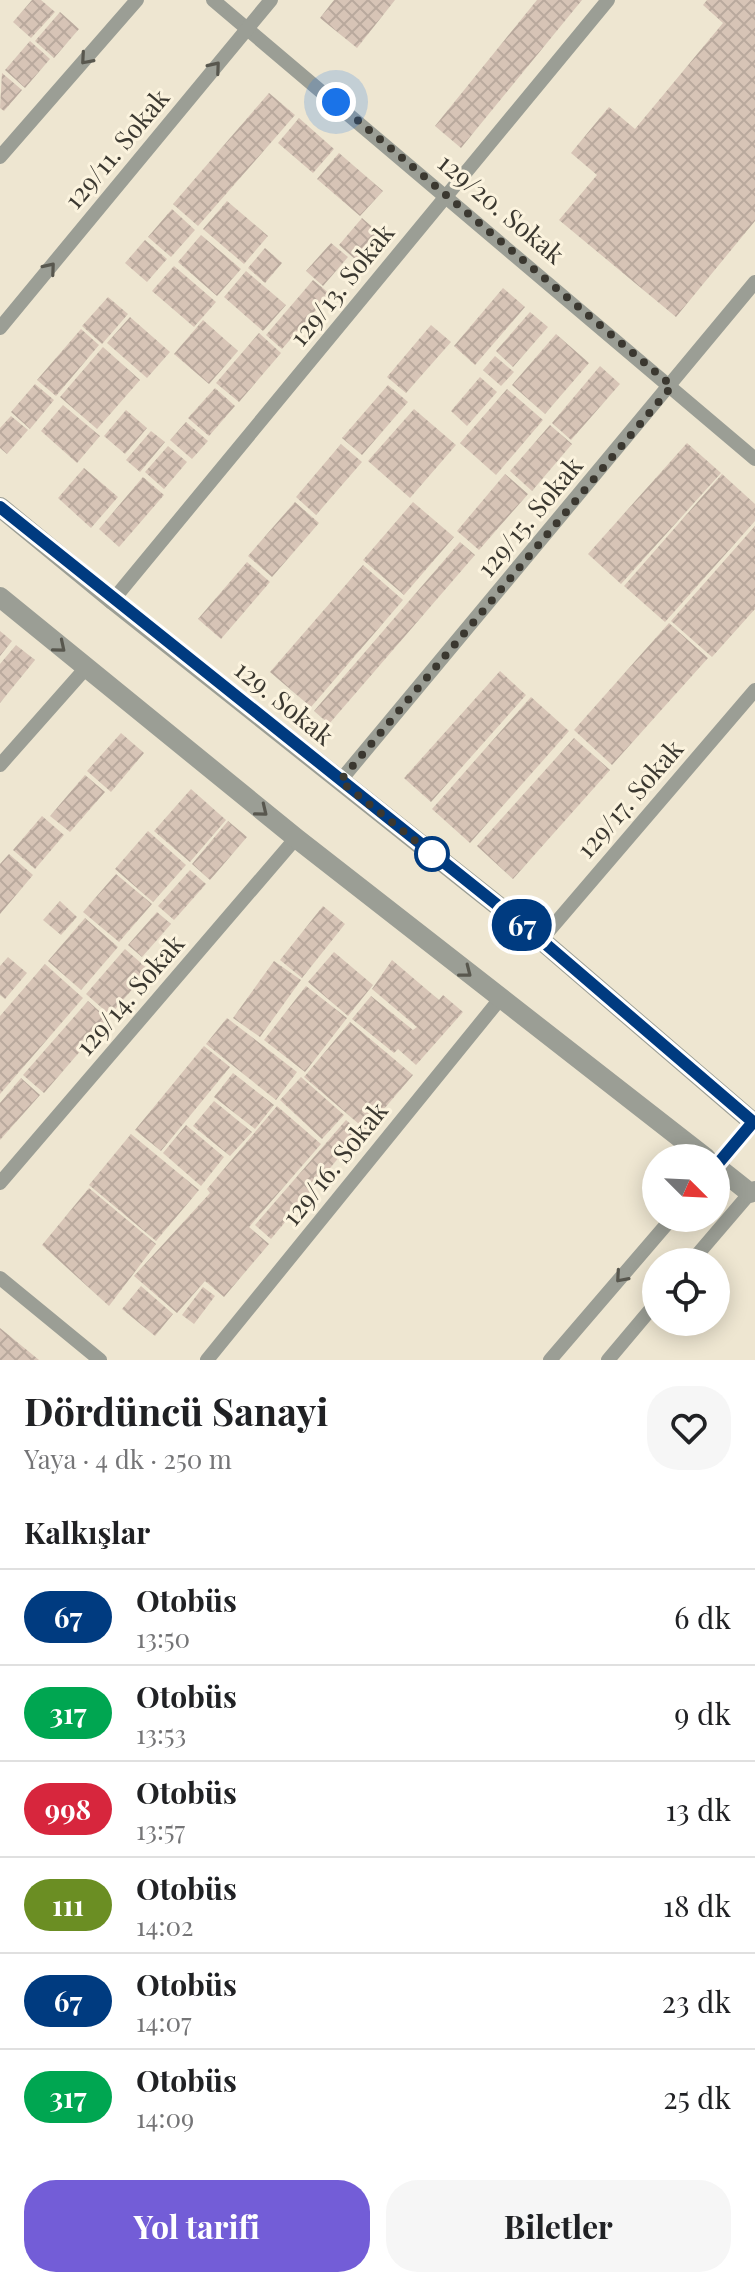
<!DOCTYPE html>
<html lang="tr">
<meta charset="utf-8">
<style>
:root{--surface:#fff;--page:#f6f6f6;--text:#202124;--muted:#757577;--line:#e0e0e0;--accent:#735dd7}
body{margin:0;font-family:"Playfair Display",serif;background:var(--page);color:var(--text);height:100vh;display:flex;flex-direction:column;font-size:30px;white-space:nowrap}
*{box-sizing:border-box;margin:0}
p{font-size:26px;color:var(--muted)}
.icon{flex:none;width:44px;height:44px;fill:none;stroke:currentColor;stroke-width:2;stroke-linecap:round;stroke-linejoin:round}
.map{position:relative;height:1360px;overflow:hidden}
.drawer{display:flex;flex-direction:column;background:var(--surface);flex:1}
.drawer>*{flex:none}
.badge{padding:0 16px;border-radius:26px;font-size:28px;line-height:52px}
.needle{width:52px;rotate:114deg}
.tools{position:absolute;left:642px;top:1144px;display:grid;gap:16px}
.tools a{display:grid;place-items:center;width:88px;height:88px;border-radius:50%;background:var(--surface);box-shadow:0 4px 20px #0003;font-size:40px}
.you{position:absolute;width:40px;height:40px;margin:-20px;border:6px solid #fff;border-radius:50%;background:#1a73e8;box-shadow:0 0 0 12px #1a73e833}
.map>.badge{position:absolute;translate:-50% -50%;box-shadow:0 0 0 4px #fff}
h2{padding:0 24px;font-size:30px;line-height:72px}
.round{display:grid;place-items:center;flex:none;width:84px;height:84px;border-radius:32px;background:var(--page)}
.headline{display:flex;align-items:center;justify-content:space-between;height:136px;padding:0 24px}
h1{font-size:38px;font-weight:700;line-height:60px}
.button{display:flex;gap:16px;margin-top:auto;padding:16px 24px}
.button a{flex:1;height:92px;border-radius:32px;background:var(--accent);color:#fff;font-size:32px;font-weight:700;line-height:92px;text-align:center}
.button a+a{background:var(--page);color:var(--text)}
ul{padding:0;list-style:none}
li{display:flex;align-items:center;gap:24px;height:96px;padding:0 24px;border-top:2px solid var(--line)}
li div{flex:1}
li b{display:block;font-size:30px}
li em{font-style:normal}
li .badge{min-width:88px;font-weight:700;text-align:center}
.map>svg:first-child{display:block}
.building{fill:url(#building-cross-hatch)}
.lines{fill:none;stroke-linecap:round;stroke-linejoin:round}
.service{stroke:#9b9e95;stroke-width:14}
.minor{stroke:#9b9e95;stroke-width:20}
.tertiary{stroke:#9b9e95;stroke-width:20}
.oneway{stroke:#58574e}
.line-casing{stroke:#fff;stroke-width:18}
.line{stroke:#003b80;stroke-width:12}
.walk{stroke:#3b3830;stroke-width:8;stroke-dasharray:0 14.4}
.stop-dot{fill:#fff;stroke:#003b80;stroke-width:4}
.labels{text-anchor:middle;stroke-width:6;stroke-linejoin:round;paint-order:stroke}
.street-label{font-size:26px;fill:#3b3830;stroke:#fbf3de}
</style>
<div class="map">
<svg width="755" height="1360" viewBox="0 0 755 1360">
<defs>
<pattern id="building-cross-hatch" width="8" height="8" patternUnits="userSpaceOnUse" patternTransform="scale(2)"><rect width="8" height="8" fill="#d7c4b6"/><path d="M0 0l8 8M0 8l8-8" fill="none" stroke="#b9a99d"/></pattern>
</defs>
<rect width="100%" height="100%" fill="#eee6d1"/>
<g class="building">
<polygon points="32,0 41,0 55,12 31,38 13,22"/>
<polygon points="334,0 395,0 357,48 320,18"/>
<polygon points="537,0 582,0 461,148 435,126"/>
<polygon points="707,0 755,0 755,221 676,317 559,220 597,175 571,153 609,107 635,129 723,23 703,5"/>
<polygon points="60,12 79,29 54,58 35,41"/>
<polygon points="30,41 50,59 25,88 5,70"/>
<polygon points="2,73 22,90 4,111 0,108"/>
<polygon points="269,93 295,115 198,226 173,204"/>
<polygon points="299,118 334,149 313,173 278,143"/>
<polygon points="339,153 383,191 360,216 317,179"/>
<polygon points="227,201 268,236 244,264 203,229"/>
<polygon points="172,209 195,230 171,257 148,237"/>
<polygon points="362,218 379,233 356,260 339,245"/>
<polygon points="201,235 241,269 217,296 178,262"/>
<polygon points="145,240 167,259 147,282 125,263"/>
<polygon points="331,243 348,257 323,286 306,271"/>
<polygon points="265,248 282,263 265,283 248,268"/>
<polygon points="174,266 216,302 194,327 152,291"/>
<polygon points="246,271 286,305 263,331 224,297"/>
<polygon points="313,280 330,294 282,349 266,335"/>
<polygon points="503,288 525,307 475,365 454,346"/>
<polygon points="108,297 128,314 102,344 82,326"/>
<polygon points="530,312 548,327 513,367 496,351"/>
<polygon points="130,317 170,352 147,378 107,343"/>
<polygon points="203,320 238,351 209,384 174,354"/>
<polygon points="431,325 451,342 406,393 387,377"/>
<polygon points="81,329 99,345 56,396 37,380"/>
<polygon points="259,333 281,353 239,402 216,383"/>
<polygon points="556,334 589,363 545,414 512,385"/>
<polygon points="103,347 140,380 97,429 60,397"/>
<polygon points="495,356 514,372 501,386 483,370"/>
<polygon points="600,366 620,384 571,440 552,423"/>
<polygon points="480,377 497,392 467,426 451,411"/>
<polygon points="35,384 54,400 30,429 11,412"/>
<polygon points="388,385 408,402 362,455 342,438"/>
<polygon points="215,388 235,406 209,436 188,418"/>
<polygon points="507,389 543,420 496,475 460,443"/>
<polygon points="63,405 100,436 77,463 41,431"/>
<polygon points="414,409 456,445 410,498 368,461"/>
<polygon points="126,410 147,428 125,454 104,436"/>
<polygon points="11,416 28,430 7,454 0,448 0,428"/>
<polygon points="186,422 208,441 192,459 170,440"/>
<polygon points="550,425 572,444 532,491 510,471"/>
<polygon points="151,431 165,442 140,472 126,460"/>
<polygon points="687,443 721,473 621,584 588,554"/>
<polygon points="341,444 362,462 316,515 296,497"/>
<polygon points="168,446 187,462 164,489 145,472"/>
<polygon points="84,468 118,497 91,528 58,498"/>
<polygon points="505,474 528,494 479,550 457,531"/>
<polygon points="722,474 755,504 755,521 665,622 624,586"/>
<polygon points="143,477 164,495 119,547 99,529"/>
<polygon points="295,502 319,523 272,577 248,556"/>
<polygon points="413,502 454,537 404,595 363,560"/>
<polygon points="755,526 755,609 712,657 671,621"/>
<polygon points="460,542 475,555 329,724 314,711"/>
<polygon points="247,562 270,582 221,639 198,619"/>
<polygon points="363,565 403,600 311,707 270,672"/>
<polygon points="669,623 708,658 612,765 574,730"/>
<polygon points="0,631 12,641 0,656"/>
<polygon points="16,645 35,660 0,703 0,664"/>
<polygon points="500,671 526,695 431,802 404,778"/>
<polygon points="531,697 569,731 470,843 432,809"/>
<polygon points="121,733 144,753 111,792 87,771"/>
<polygon points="574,738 610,770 513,879 477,846"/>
<polygon points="85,775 105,792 70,832 50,816"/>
<polygon points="191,789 226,820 190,862 154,831"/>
<polygon points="42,816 64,835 35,869 13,850"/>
<polygon points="228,821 247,837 210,880 192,864"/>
<polygon points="148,831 186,865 153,902 115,869"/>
<polygon points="9,854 33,875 0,914 0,864"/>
<polygon points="190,870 206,884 174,920 158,906"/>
<polygon points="116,874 152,904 119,942 83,912"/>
<polygon points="60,901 77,917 61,935 43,920"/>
<polygon points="323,906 345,924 302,978 280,960"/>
<polygon points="157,912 171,924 142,957 128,945"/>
<polygon points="85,918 118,947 81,990 48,961"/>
<polygon points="125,949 149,970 110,1015 86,994"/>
<polygon points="334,952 373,985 348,1016 308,982"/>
<polygon points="8,957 27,973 5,999 0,995 0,966"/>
<polygon points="392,960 439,1000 443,995 463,1012 416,1065 398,1049 394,1053 352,1019 371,996 413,1030 417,1027 372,989"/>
<polygon points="274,961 301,980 260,1037 233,1018"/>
<polygon points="45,964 83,998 0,1094 0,1016"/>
<polygon points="306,986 347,1018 305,1072 264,1040"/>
<polygon points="88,1001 108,1019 44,1093 23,1075"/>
<polygon points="227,1018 297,1072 276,1100 206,1044"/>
<polygon points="350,1022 413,1075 366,1130 304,1077"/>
<polygon points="204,1046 230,1067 161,1151 135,1130"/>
<polygon points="233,1073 274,1105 255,1129 214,1097"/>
<polygon points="301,1077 344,1115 322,1139 280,1100"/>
<polygon points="21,1078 40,1095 0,1140 0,1103"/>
<polygon points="214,1101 252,1132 230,1156 193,1126"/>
<polygon points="277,1106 321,1144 249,1227 269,1244 224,1297 205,1281 177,1313 134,1276 210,1193 207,1189"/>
<polygon points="346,1120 360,1132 271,1239 255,1225"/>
<polygon points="186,1125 224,1157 201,1186 163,1153"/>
<polygon points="131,1134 199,1190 156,1241 89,1185"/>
<polygon points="89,1188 156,1244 109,1306 42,1245"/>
<polygon points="141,1286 173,1314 155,1336 122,1309"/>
<polygon points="203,1287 215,1296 194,1324 182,1315"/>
<polygon points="0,1328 39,1360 0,1360"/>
</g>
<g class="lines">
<g class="service">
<polyline points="213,0 755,459"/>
<polyline points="0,157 137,0"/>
<polyline points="0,328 271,0"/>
<polyline points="113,600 608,0"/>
<polyline points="0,765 85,669"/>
<polyline points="340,781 755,282"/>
<polyline points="541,940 755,690"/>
<polyline points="716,1166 755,1120"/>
<polyline points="0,1183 296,838"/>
<polyline points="691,1262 750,1193"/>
<polyline points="0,1278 100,1360"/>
<polyline points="207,1360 500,999"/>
<polyline points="550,1360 672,1218"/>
<polyline points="608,1360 656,1303"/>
</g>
<g class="minor">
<polyline points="0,597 296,838 706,1158"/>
<polyline points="113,600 541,940 755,1124"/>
<polyline points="716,1166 750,1193 755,1191"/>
</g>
<polyline class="tertiary" points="0,507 113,600"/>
</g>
<defs><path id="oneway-chevron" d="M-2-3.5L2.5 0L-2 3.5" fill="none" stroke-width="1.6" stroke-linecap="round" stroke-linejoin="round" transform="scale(2)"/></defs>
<g class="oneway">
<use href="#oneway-chevron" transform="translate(86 59) rotate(131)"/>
<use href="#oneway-chevron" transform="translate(215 67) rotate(-50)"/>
<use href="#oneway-chevron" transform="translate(50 268) rotate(-50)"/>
<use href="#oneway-chevron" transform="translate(60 647) rotate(40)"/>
<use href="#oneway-chevron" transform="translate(262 811) rotate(39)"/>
<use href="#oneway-chevron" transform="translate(466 972) rotate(38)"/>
<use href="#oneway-chevron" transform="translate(621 1277) rotate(131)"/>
</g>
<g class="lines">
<defs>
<polyline id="line" points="0,507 541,940 753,1122 716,1166"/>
</defs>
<use href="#line" class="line-casing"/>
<use href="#line" class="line"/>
<polyline class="walk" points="336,102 672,386 340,781 441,861 432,854"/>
</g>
<circle class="stop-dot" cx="432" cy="854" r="16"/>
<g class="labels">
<g class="street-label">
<text transform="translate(117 149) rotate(-50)" y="9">129/11. Sokak</text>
<text transform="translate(501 209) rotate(40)" y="9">129/20. Sokak</text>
<text transform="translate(342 285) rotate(-51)" y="9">129/13. Sokak</text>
<text transform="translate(530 517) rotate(-50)" y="9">129/15. Sokak</text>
<text transform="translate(284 703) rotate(39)" y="9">129. Sokak</text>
<text transform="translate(630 799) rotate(-49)" y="9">129/17. Sokak</text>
<text transform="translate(130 995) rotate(-49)" y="9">129/14. Sokak</text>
<text transform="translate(335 1164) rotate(-51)" y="9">129/16. Sokak</text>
</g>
</g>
</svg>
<div class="tools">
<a><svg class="needle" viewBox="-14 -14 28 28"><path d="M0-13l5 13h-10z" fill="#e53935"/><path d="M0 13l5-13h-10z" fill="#757577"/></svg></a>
<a><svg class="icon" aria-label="locate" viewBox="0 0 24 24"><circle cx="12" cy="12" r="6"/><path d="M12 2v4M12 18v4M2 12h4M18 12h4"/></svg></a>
</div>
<div class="you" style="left:336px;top:102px"></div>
<b class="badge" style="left:522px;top:925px;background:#003b80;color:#fff">67</b>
</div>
<section class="drawer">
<div class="headline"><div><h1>Dördüncü Sanayi</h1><p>Yaya · 4 dk · 250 m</p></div><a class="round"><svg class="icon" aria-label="heart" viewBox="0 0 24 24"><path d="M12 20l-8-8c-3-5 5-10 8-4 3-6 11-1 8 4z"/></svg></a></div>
<h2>Kalkışlar</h2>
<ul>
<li><span class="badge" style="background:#003b80;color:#fff">67</span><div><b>Otobüs</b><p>13:50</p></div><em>6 dk</em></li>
<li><span class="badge" style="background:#00a651;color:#fff">317</span><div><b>Otobüs</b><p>13:53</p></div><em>9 dk</em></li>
<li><span class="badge" style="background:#d7263d;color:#fff">998</span><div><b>Otobüs</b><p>13:57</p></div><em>13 dk</em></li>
<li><span class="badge" style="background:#6b8e23;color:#fff">111</span><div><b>Otobüs</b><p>14:02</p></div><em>18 dk</em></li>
<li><span class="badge" style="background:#003b80;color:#fff">67</span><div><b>Otobüs</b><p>14:07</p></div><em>23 dk</em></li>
<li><span class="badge" style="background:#00a651;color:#fff">317</span><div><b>Otobüs</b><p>14:09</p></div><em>25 dk</em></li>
</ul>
<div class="button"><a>Yol tarifi</a><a>Biletler</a></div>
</section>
